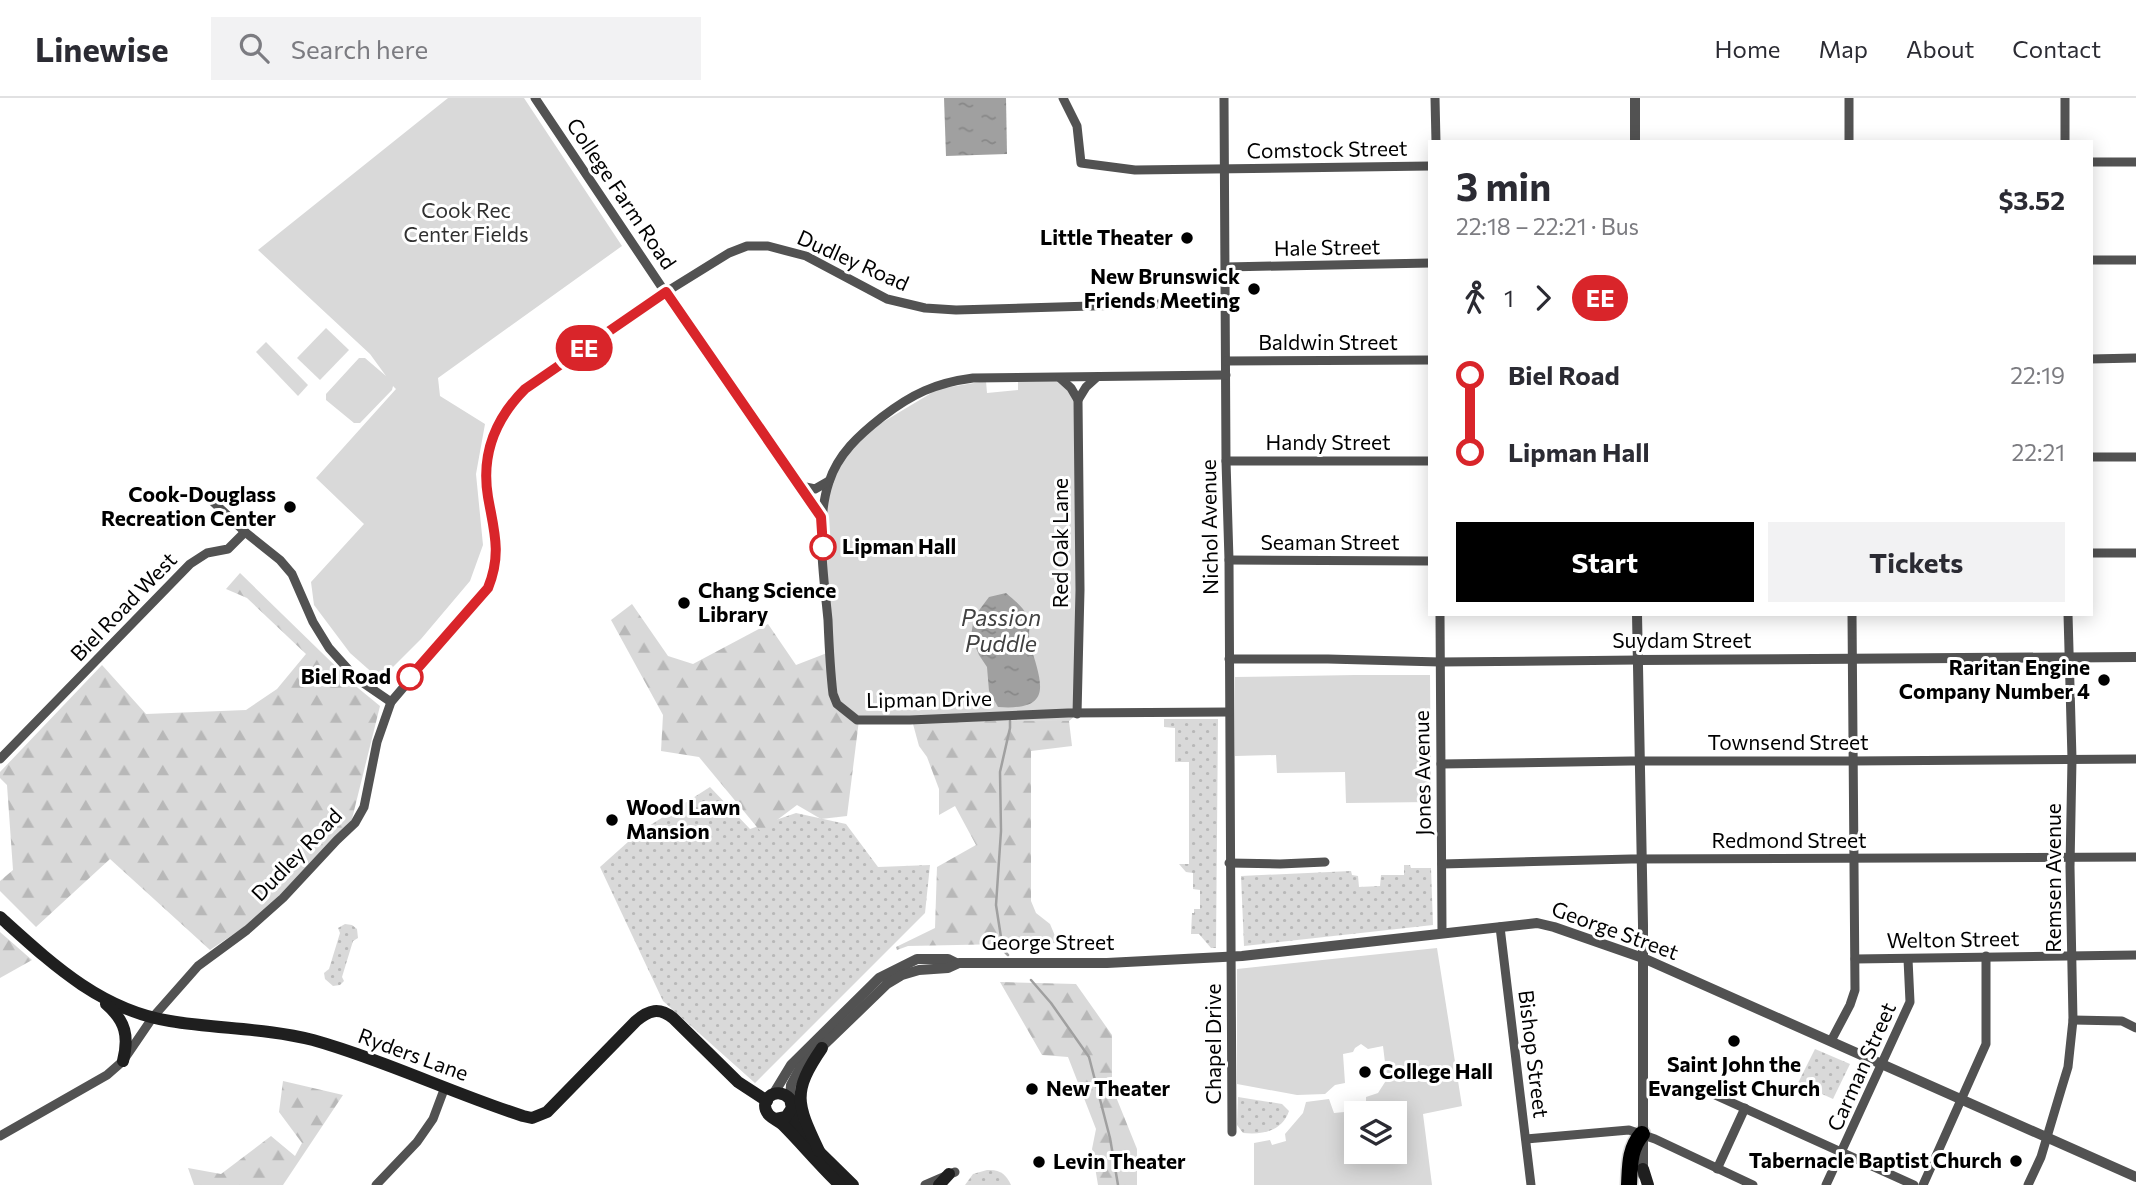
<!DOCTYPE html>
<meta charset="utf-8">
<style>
:root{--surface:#fff;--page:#f2f2f3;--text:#2b2b33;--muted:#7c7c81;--line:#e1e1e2;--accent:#000}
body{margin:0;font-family:Commissioner,sans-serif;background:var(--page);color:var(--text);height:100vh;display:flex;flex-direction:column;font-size:26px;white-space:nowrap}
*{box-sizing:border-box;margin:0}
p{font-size:23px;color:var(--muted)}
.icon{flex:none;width:38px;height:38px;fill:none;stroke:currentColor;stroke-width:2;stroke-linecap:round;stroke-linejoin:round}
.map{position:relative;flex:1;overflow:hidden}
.details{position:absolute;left:1428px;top:42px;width:665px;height:476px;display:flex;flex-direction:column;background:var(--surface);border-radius:0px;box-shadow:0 4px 18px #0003}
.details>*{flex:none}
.badge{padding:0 14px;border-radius:23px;font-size:24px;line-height:46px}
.buttons{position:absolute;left:1344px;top:1003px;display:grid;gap:14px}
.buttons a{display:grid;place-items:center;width:63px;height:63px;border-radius:0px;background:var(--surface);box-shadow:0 4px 18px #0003;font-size:35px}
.map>.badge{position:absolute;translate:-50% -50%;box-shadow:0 0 0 4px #fff}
.legs{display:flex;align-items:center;gap:10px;height:77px;padding:0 28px;font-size:23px}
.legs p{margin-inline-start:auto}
.summary{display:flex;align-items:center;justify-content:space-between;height:119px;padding:0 28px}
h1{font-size:38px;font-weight:700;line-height:52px}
.button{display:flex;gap:14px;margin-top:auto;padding:14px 28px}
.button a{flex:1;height:80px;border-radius:0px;background:var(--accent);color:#fff;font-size:28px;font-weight:700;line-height:80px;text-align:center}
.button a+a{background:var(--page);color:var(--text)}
ul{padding:0 28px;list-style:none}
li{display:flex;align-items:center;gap:24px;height:77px;font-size:26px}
li i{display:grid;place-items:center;width:10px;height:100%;margin:0 9px;background:currentColor}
li i::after{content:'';width:18px;height:18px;margin:-9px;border:5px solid;border-radius:50%;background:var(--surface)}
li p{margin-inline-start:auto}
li:first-child i{background:linear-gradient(#0000 50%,currentColor 0)}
li:last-child i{background:linear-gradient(currentColor 50%,#0000 0)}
header{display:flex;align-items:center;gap:42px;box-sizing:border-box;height:98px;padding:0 35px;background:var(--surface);border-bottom:2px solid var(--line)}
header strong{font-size:33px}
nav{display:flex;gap:38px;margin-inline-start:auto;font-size:24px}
.search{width:490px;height:63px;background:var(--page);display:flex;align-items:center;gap:18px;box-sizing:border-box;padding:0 24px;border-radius:0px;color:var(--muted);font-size:26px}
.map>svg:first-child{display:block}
.grass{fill:url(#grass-dots)}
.forest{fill:url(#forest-firs)}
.park{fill:#d9d9d9;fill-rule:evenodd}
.water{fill:url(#water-ripples)}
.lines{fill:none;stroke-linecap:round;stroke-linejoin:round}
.stream{stroke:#a0a0a0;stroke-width:2.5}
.motorway-casing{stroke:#dbdbdb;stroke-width:19}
.minor{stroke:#525252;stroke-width:9}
.tertiary{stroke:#525252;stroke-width:10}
.secondary{stroke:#1f1f1f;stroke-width:12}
.motorway{stroke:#000;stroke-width:16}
.line-1-casing{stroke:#fff;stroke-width:16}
.line-1{stroke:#d9252a;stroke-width:10}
.poi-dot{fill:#000;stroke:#fff;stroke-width:2.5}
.stop-1-dot{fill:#fff;stroke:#d9252a;stroke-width:3.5}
.labels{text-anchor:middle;stroke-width:6;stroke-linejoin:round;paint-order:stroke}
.street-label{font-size:21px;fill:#000;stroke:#fff}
.park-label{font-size:21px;fill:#303030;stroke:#fff}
.poi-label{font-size:21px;font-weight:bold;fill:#000;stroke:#fff;text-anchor:end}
.stop-label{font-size:21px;font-weight:bold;fill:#000;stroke:#fff;text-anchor:start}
.water-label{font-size:23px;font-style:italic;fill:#414141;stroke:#fff}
</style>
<header>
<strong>Linewise</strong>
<div class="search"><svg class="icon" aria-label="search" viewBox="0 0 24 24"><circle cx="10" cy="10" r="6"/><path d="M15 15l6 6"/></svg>Search here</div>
<nav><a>Home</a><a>Map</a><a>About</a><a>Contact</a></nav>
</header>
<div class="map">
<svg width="2136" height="1087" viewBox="0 0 2136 1087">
<defs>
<pattern id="grass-dots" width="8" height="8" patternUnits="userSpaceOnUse" patternTransform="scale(1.75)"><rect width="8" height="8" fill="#d9d9d9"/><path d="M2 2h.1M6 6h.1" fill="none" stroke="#b8b8b8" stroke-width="1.8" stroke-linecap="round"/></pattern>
<pattern id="forest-firs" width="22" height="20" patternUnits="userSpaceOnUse" patternTransform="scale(1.75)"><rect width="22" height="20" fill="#d9d9d9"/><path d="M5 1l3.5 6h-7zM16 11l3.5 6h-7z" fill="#b8b8b8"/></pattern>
<pattern id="water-ripples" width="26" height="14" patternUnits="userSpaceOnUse" patternTransform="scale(1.75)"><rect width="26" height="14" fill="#a0a0a0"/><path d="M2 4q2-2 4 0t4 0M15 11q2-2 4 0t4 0" fill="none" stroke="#888"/></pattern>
</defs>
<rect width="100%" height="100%" fill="#fff"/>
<g class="grass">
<polygon points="1164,621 1218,621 1216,850 1211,850 1199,836 1191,836 1192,815 1194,815 1194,811 1200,811 1200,792 1193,791 1193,775 1186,774 1179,766 1189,766 1189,664 1175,664 1175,630 1164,629"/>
<polygon points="710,689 750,731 796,715 846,726 878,769 930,767 925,815 755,985 663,903 600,769 638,735"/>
<polygon points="1404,767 1410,767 1411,770 1431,770 1433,827 1244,848 1241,778 1351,773 1352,777 1358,778 1359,789 1380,788 1381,777 1404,777"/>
<polygon points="345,826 352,827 357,831 358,840 353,843 342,879 344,883 340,887 333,888 325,881 324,875 329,871 340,835 338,830"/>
<polygon points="1815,951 1850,966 1833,1001 1798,985"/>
<path d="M1238,999L1282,1006L1289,1013C1282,1033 1263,1037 1243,1035L1237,1027Z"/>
<path d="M987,1072C1000,1071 1006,1076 1011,1087H965L973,1076Z"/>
</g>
<g class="forest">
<polygon points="240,475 358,590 380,608 350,729 283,803 210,852 110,761 36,829 0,793 0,783 13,772 7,687 0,680 0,674 102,567 146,616 246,612 277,591 306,556 247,500 226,491"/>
<polygon points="632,506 668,558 693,566 768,526 796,567 827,555 859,622 847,718 821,721 797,707 761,734 699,659 661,653 663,617 611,522"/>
<polygon points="938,622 1069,623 1072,648 1031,653 1031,803 1036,815 1050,826 1058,845 908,848 897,852 896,849 935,830 937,769 976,747 955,708 939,717 939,691 927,659 919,648 913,626"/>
<polygon points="0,834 32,862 0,880"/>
<polygon points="1000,884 1076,886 1112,937 1112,989 1137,1051 1137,1087 1098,1087 1092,1051 1096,1031 1068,959 1042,957"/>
<polygon points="283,983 343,997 283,1087 194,1087 188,1070 221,1076 271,1038 295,1058 302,1045 279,1014"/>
</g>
<g class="park">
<polygon points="448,0 524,0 622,148 438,280 440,298 485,326 476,376 483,447 470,483 421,541 387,575 376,578 350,555 314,507 311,484 364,426 316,380 396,291 393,288 392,292 360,325 354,325 326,302 326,296 359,260 365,260 386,278 370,256 258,152"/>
<polygon points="326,230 349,252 320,282 297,260"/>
<polygon points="266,244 308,287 298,298 256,254"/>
<polygon points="1060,280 1078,302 1076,617 1069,623 859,622 833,599 822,398 848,345 938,291 986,283 987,295 1018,292 1018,282"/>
<polygon points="1355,577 1430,577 1431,704 1346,705 1345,674 1277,675 1276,657 1235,658 1235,579"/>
<path d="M1437,850L1462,1008L1423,1016L1432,1087H1254V1045L1270,1042L1272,1047L1286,1043L1285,1036L1303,1015L1306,1004L1329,1001L1334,1015L1366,1012V999L1378,995L1387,981L1383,948L1368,951L1361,946L1355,950L1353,954L1343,956L1345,985L1335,987L1325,996L1297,997L1237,986V871ZM1356,1015H1395V1054H1356Z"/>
</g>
<g class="water">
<polygon points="944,0 1006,0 1007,56 946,58"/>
<path d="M1006,495C1016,504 1027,511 1029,525C1030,532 1028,539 1030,546C1042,586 1054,613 998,609L989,593L987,569L979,557L971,538L974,519L989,499Z"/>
</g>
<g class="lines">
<g class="stream">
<polyline points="1008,857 1003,852 996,807 1001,733 1000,674 1010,630 1010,623"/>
<polyline points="1031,882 1051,905 1089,959 1110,1040 1118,1087"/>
</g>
<defs>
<path id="motorway" d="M1629,1087C1630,1068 1629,1051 1642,1036"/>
</defs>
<use href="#motorway" class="motorway-casing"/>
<g class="minor">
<polyline points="535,0 661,188 753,318 821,419"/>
<polyline points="1063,0 1077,28 1081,65 1135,72 1430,68"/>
<polyline points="1224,0 1226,363 1229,462 1232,1034"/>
<polyline points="1435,0 1436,44"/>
<polyline points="1849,0 1849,44"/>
<polyline points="2065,0 2065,44"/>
<polyline points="2091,64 2136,64"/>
<polyline points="2091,162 2136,162"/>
<polyline points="1226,169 1430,165"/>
<polyline points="2091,261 2136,260"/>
<polyline points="1226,263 1430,262"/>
<path d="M1226,277L973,280C935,285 912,296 882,319C859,337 838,356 829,384C815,426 824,479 828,522C829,547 830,571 833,596L837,606L857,622H910L1068,615L1229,614"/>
<polyline points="1060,280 1071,290 1078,302 1080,492 1077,616"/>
<polyline points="1078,302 1086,289 1097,279"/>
<polyline points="2091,359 2136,359"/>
<polyline points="1226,363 1430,363"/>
<polyline points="801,388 815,391 829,383"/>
<polyline points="208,399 245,434 280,462 292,476 313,524 329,550 356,580 391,604"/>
<polyline points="2091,455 2136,455"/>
<polyline points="1229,462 1430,463"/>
<polyline points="1440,516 1442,834"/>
<polyline points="1229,561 1328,561 1440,564 1638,562"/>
<polyline points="0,661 190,466 207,455 228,451 245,434"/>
<polyline points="1441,666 1631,663 1853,663 2136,661"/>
<polyline points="1229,765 1280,766 1325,764"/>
<polyline points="1442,766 1631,761 2136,759"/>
<polyline points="1500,829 1531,1087"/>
<polyline points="1855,861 2136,857"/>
<polyline points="2073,922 2122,923 2136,930"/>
<polyline points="1831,943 1850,907 1855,892 1852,516"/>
<polyline points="1704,992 1914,1087"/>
<path d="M0,1038L107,977L123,963L153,919L198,868L247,832L283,800L337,742L355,725L364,709L377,644L391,604L488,490C502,456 494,433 488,399C481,356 494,321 525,291L666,194L729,155L747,148H768L806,158L887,201L925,210L956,212L1225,204"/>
<polyline points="1526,1041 1629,1032 1655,1041 1753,1087"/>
<polyline points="1717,1071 1745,1010"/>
<polyline points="376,1087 417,1044 433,1021 445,989"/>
<polyline points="925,1087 955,1074"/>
<polyline points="1826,1087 1910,904 1908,861"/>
<polyline points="1923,1087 1986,946 1986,858"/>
<polyline points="2028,1087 2041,1059 2061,992 2068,969 2073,922 2070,769 2072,661 2068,516"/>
</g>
<g class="tertiary">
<polyline points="1635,0 1635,44"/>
<polyline points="1637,516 1643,827 1643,1077"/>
<polyline points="1638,562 2136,559"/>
<polyline points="774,995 791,967 879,880 917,861 948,861 956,865"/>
<polyline points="790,1001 791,987 800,970 887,886 902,877 919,872 948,870 959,865 1107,865 1242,858 1537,825 1554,829 1643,860 2136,1079"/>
</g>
<g class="secondary">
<path d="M0,819C50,864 100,912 170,923C217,931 266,930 313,942C384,962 452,995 523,1018L532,1020L547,1014L636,923C649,912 659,909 673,920L738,984L767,1003"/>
<path d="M106,906C126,923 129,939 123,963"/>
<polyline points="792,1010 794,1024 798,1033 853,1087"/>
<path d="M776,1021L786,1019L792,1010L790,1001C775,986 757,1004 769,1017C773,1021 779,1023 783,1027C802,1046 820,1068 840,1087"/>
<path d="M819,1053C797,1006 791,995 822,950"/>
<polyline points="1643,1071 1648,1087"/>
<polyline points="939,1087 949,1076"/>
</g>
<use href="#motorway" class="motorway"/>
</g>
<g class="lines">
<defs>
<path id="line-1" d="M410,579L488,490C502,456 494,433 488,399C481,357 495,321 525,291L666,194L821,419L823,449"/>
</defs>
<use href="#line-1" class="line-1-casing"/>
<use href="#line-1" class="line-1"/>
</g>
<g class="poi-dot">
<circle cx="1187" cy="140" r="7"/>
<circle cx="1254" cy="191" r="7"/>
<circle cx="290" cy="409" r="7"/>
<circle cx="684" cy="505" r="7"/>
<circle cx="2104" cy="582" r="7"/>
<circle cx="612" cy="722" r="7"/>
<circle cx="1734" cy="943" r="7"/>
<circle cx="1365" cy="974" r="7"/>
<circle cx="1032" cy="991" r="7"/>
<circle cx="2016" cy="1063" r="7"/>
<circle cx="1039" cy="1064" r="7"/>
</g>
<g class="stop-1-dot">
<circle cx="823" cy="449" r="12"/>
<circle cx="410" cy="579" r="12"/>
</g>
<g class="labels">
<g class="street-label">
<text transform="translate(1327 52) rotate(-1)" y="7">Comstock Street</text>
<text transform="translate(621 96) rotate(56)" y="7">College Farm Road</text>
<text transform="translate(1327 150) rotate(-1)" y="7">Hale Street</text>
<text transform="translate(853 163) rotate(24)" y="7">Dudley Road</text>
<text x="1328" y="252">Baldwin Street</text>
<text x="1328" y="352">Handy Street</text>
<text transform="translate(1210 429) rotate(-91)" y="7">Nichol Avenue</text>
<text transform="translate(1061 445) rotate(-90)" y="7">Red Oak Lane</text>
<text x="1330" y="452">Seaman Street</text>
<text transform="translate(124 509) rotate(-46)" y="7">Biel Road West</text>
<text x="1682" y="550">Suydam Street</text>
<text transform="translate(929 602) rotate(-1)" y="7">Lipman Drive</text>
<text x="1788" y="652">Townsend Street</text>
<text transform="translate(1423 675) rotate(-91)" y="7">Jones Avenue</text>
<text x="1789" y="750">Redmond Street</text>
<text transform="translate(297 757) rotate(-46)" y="7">Dudley Road</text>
<text transform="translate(2054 780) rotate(-90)" y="7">Remsen Avenue</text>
<text transform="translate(1615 833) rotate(20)" y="7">George Street</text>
<text transform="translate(1953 842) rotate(-1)" y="7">Welton Street</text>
<text x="1048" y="852">George Street</text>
<text transform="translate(1214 946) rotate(-90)" y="7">Chapel Drive</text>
<text transform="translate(1533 956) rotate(83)" y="7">Bishop Street</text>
<text transform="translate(413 957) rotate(20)" y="7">Ryders Lane</text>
<text transform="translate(1862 969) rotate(-66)" y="7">Carman Street</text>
</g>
<g class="park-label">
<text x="466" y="120">Cook Rec<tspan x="466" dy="24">Center Fields</tspan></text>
</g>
<g class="poi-label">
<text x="1173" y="147">Little Theater</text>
<text x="1240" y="186">New Brunswick<tspan x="1240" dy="24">Friends Meeting</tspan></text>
<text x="276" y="404">Cook-Douglass<tspan x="276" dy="24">Recreation Center</tspan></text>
<text x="698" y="500" text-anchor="start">Chang Science<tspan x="698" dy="24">Library</tspan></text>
<text x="2090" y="577">Raritan Engine<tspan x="2090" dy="24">Company Number 4</tspan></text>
<text x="626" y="717" text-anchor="start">Wood Lawn<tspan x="626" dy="24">Mansion</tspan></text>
<text x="1734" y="974" text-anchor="middle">Saint John the<tspan x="1734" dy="24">Evangelist Church</tspan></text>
<text x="1379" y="981" text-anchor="start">College Hall</text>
<text x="1046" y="998" text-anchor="start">New Theater</text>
<text x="2002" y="1070">Tabernacle Baptist Church</text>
<text x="1053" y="1071" text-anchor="start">Levin Theater</text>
</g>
<g class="stop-label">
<text x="842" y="456">Lipman Hall</text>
<text x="391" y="586" text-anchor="end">Biel Road</text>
</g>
<g class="water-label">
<text x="1001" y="528">Passion<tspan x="1001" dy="26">Puddle</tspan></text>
</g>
</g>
</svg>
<div class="buttons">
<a><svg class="icon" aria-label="layers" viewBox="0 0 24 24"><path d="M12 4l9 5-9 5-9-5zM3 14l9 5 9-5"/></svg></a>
</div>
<b class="badge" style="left:584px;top:250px;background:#d9252a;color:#fff">EE</b>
<section class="details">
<div class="summary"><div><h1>3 min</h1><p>22:18 – 22:21 · Bus</p></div><b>$3.52</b></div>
<div class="legs"><svg class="icon" aria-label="walk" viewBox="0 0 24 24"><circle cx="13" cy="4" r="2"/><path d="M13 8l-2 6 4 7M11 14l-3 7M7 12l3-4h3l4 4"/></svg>1<svg class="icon" aria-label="forward" viewBox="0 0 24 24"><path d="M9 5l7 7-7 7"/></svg><b class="badge" style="background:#d9252a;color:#fff">EE</b></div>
<ul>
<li><i style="color:#d9252a"></i><b>Biel Road</b><p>22:19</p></li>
<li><i style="color:#d9252a"></i><b>Lipman Hall</b><p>22:21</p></li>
</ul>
<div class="button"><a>Start</a><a>Tickets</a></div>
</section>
</div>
